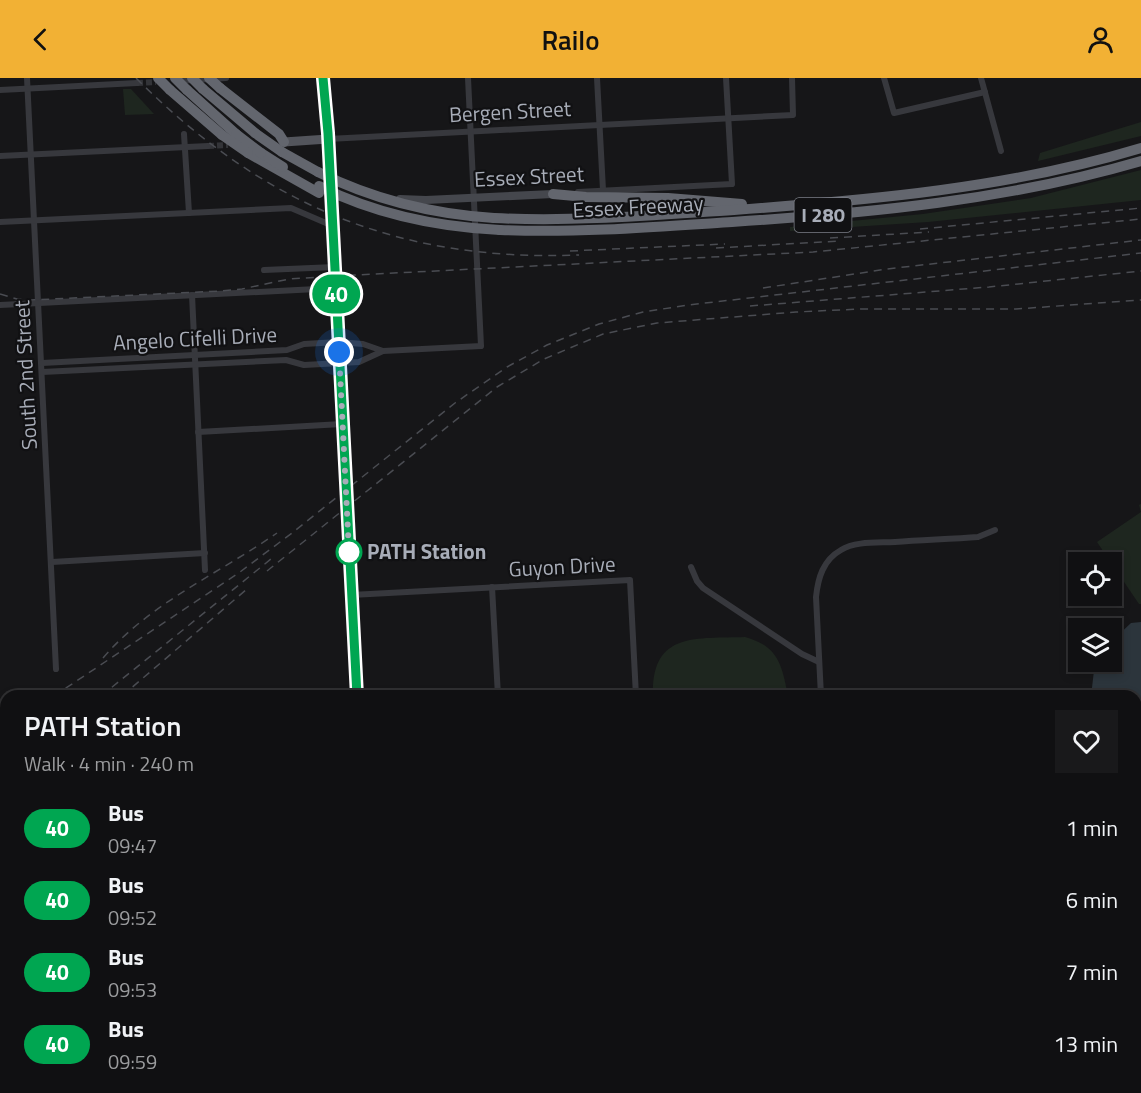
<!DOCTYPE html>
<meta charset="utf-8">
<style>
:root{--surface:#101012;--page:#19191b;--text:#f1f3f6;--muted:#9c9d9f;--line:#303032;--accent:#f2b134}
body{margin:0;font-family:"Titillium Web",sans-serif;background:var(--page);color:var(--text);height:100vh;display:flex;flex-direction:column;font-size:22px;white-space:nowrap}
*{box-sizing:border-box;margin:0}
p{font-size:20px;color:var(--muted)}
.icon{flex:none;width:33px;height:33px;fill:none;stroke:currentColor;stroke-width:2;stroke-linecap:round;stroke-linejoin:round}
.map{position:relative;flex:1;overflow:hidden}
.side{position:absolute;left:0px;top:612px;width:1142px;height:404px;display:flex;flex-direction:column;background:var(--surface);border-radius:18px 18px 0 0;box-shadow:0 3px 9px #0003,0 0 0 2px var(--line)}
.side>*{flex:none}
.badge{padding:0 12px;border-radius:20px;font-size:21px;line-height:39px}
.fabs{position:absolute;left:1068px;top:474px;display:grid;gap:12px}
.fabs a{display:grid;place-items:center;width:54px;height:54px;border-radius:0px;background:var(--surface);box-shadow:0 3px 9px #0003,0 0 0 2px var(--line);font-size:30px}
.you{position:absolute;width:30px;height:30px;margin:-15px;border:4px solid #fff;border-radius:50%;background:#1a73e8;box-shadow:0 0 0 9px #1a73e833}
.map>.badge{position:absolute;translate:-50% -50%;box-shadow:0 0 0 3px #fff}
.round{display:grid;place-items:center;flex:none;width:63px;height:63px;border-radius:0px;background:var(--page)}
.overview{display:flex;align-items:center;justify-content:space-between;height:102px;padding:0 24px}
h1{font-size:28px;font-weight:600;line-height:45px}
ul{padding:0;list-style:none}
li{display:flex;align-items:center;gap:18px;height:72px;padding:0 24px}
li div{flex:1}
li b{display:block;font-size:22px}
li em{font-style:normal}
li .badge{min-width:66px;font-weight:700;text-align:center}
header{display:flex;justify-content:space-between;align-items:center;height:78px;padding:0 24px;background:var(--accent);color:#111;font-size:27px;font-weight:600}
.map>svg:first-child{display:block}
.green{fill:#1e261f}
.water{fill:#2c353c}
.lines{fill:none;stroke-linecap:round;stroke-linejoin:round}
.street-tunnel{stroke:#333438;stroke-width:6;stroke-dasharray:6 3;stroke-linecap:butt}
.primary-tunnel{stroke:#333438;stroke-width:9;stroke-dasharray:9 4.5;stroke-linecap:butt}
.street{stroke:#37383d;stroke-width:6}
.secondary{stroke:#45474d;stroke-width:8}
.primary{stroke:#53555c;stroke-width:9}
.highway{stroke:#63666e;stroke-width:10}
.rail{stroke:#4a4c52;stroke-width:1.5;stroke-dasharray:8 6;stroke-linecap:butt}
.highway-bridge{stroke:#63666e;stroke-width:10}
.line-casing{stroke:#fff;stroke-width:14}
.line{stroke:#00a651;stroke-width:9}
.walk{stroke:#a8adb8;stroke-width:6;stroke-dasharray:0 10.8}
.stop-dot{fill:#fff;stroke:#00a651;stroke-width:3}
.labels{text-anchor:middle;stroke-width:4.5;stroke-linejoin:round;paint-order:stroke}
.shield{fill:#111113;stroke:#7b7e86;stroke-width:1.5}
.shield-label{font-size:20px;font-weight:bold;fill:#a8adb8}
.street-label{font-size:21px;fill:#a8adb8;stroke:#111113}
.stop-label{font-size:21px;font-weight:bold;fill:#a8adb8;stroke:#111113;text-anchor:start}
</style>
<header><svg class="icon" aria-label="back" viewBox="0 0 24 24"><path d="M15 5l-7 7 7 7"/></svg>Railo<svg class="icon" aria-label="person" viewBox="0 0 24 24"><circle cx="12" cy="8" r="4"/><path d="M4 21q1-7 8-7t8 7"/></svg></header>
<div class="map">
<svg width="1141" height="1015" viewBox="0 0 1141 1015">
<rect width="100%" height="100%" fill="#161618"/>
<g class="green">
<polygon points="123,11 131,11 154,36 125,37"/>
<polygon points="1141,44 1141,58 1038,83 1040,75"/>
<polygon points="1141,92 1141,122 928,144 790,153 790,149 923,136 1031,120"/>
<polygon points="1141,426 1141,526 1139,526 1097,464 1141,434 1139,427"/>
<path d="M745,559C778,568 782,587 788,618H653C651,553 696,561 745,559Z"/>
<polygon points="1141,784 1141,925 1136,925 1136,796"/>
<path d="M212,1010H348C305,1015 256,1015 212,1015Z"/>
<polygon points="475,1010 847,1010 833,1015 539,1015"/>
</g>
<g class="water">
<polygon points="1141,544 1141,784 1136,796 1136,618 1091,618 1095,584 1112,584 1112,563 1131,545"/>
<polygon points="0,729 6,737 6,871 0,867"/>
</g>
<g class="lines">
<g class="street-tunnel">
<polyline points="137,5 156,4"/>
<polyline points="208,68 228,67"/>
</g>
<polyline class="primary-tunnel" points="330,108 332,141"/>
<g class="street">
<polyline points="27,0 56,591"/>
<polyline points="597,0 603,112"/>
<polyline points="884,0 894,35 985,14"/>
<polyline points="981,0 1001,73"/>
<polyline points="177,3 226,0"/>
<polyline points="0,12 137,5"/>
<polyline points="184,56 189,135"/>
<polyline points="328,61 793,37 792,0"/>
<polyline points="0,78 208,68"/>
<polyline points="578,114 732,106 726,0"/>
<polyline points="0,144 291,130 333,148"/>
<polyline points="264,192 335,189"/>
<polyline points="192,217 205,492"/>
<polyline points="0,227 336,210"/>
<polyline points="42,285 287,272 304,266 338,264 363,266 383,273 481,268 468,0"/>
<polyline points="42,294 286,282 304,287 359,284 383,273"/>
<polyline points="198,354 342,346"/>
<polyline points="52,484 205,475"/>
<polyline points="691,489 697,503 703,510 802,576 819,584"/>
<polyline points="492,509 498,618"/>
<polyline points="351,517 630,502 636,618"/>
<path d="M821,618L816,519C818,500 823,482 841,472C855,463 878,465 895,464C923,462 951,461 978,459L995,452"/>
<polyline points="1139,956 1138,968 1141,979"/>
<polyline points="871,1010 873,1015"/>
<polyline points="940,1010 942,1015"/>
<polyline points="1010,1010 1012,1015"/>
<polyline points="1082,1010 1085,1015"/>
</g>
<polyline class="secondary" points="400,121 426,122 553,116"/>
<g class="primary">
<polyline points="323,0 330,105"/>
<polyline points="284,64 328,61"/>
<polyline points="332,141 357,618"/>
<polyline points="1136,934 1141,934"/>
<polyline points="0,990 6,992"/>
<polyline points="0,1004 6,1005"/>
<polyline points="23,1010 43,1015"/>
<polyline points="71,1010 91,1015"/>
<polyline points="420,1010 502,1015"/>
<polyline points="344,1015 357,1010"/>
<polyline points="375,1015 375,1010"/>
<polyline points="851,1015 865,1010"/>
</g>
<g class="highway">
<polyline points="220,10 279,56 284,64"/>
<polyline points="203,11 255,55"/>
<polyline points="170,12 222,57"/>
<polyline points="187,12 236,56"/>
<polyline points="282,74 318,94"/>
<polyline points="248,75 319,115"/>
<polyline points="261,75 283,89"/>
<polyline points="553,116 586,119 668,120 742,126"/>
<path d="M494,140C574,144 655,137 734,132C871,122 1009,110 1141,70"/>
<path d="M500,152C577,155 655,149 732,144C870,135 1008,122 1141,83"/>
</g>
<g class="rail">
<path d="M136,0C263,127 398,184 579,177"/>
<polyline points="920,151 1141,130"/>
<polyline points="830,160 929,154"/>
<polyline points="716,170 839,163"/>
<polyline points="570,173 725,166"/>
<polyline points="763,210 887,191 1141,162"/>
<polyline points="0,216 17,221 31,222 220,213 242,211 289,201 335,198 813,174 1141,141"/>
<polyline points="750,228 989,209 1141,193"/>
<polyline points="267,493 497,309 544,281 603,256 657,245 796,234 861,231 1016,231 1141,222"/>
<path d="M103,580C150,525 218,496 277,455"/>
<polyline points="54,618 240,494 292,455 455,325 507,289 547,267 599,246 643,234 688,227 1141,175"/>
<polyline points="101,618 271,481"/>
<polyline points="122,618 247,511"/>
<polyline points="0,653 6,648"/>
<polyline points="0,680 6,676"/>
<polyline points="0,695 6,690"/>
</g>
<g class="highway-bridge">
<polyline points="158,0 170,12"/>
<polyline points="175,0 187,12"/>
<polyline points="192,0 203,11"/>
<polyline points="209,0 220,10"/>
<polyline points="255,55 282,74"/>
<polyline points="236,56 261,75"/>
<polyline points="222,57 248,75"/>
<path d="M318,94C374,122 432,136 494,140"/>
<path d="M319,108C375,136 437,149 500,152"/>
</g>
</g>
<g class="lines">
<defs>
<polyline id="line" points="323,0 328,55 357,618"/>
</defs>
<use href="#line" class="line-casing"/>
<use href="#line" class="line"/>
<polyline class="walk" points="339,274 349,474"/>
</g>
<circle class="stop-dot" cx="349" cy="474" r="12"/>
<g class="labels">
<rect class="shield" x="794.5" y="120" width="57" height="34" rx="4.5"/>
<g class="shield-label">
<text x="823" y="144">I 280</text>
</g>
<g class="street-label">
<text transform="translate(510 34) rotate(-3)" y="7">Bergen Street</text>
<text transform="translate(529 99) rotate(-3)" y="7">Essex Street</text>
<text transform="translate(638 129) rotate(-3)" y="7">Essex Freeway</text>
<text transform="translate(195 261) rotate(-3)" y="7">Angelo Cifelli Drive</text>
<text transform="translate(26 297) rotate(-93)" y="7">South 2nd Street</text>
<text transform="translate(562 489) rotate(-3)" y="7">Guyon Drive</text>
</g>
<g class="stop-label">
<text x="367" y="481">PATH Station</text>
</g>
</g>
</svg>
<div class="fabs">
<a><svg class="icon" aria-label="locate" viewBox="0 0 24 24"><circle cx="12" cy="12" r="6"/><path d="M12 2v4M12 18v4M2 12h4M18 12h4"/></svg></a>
<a><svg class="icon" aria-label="layers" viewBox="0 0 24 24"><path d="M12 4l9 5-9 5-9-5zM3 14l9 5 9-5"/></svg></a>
</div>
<div class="you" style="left:339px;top:274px"></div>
<b class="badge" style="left:336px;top:216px;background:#00a651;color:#fff">40</b>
<section class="side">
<div class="overview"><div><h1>PATH Station</h1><p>Walk · 4 min · 240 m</p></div><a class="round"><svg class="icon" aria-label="heart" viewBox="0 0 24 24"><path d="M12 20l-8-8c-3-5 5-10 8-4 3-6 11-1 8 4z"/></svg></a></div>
<ul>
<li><span class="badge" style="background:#00a651;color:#fff">40</span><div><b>Bus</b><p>09:47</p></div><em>1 min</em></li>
<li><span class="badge" style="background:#00a651;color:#fff">40</span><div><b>Bus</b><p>09:52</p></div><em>6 min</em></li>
<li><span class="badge" style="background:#00a651;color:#fff">40</span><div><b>Bus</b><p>09:53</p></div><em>7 min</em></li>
<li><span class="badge" style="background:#00a651;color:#fff">40</span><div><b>Bus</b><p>09:59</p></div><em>13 min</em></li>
</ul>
</section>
</div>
